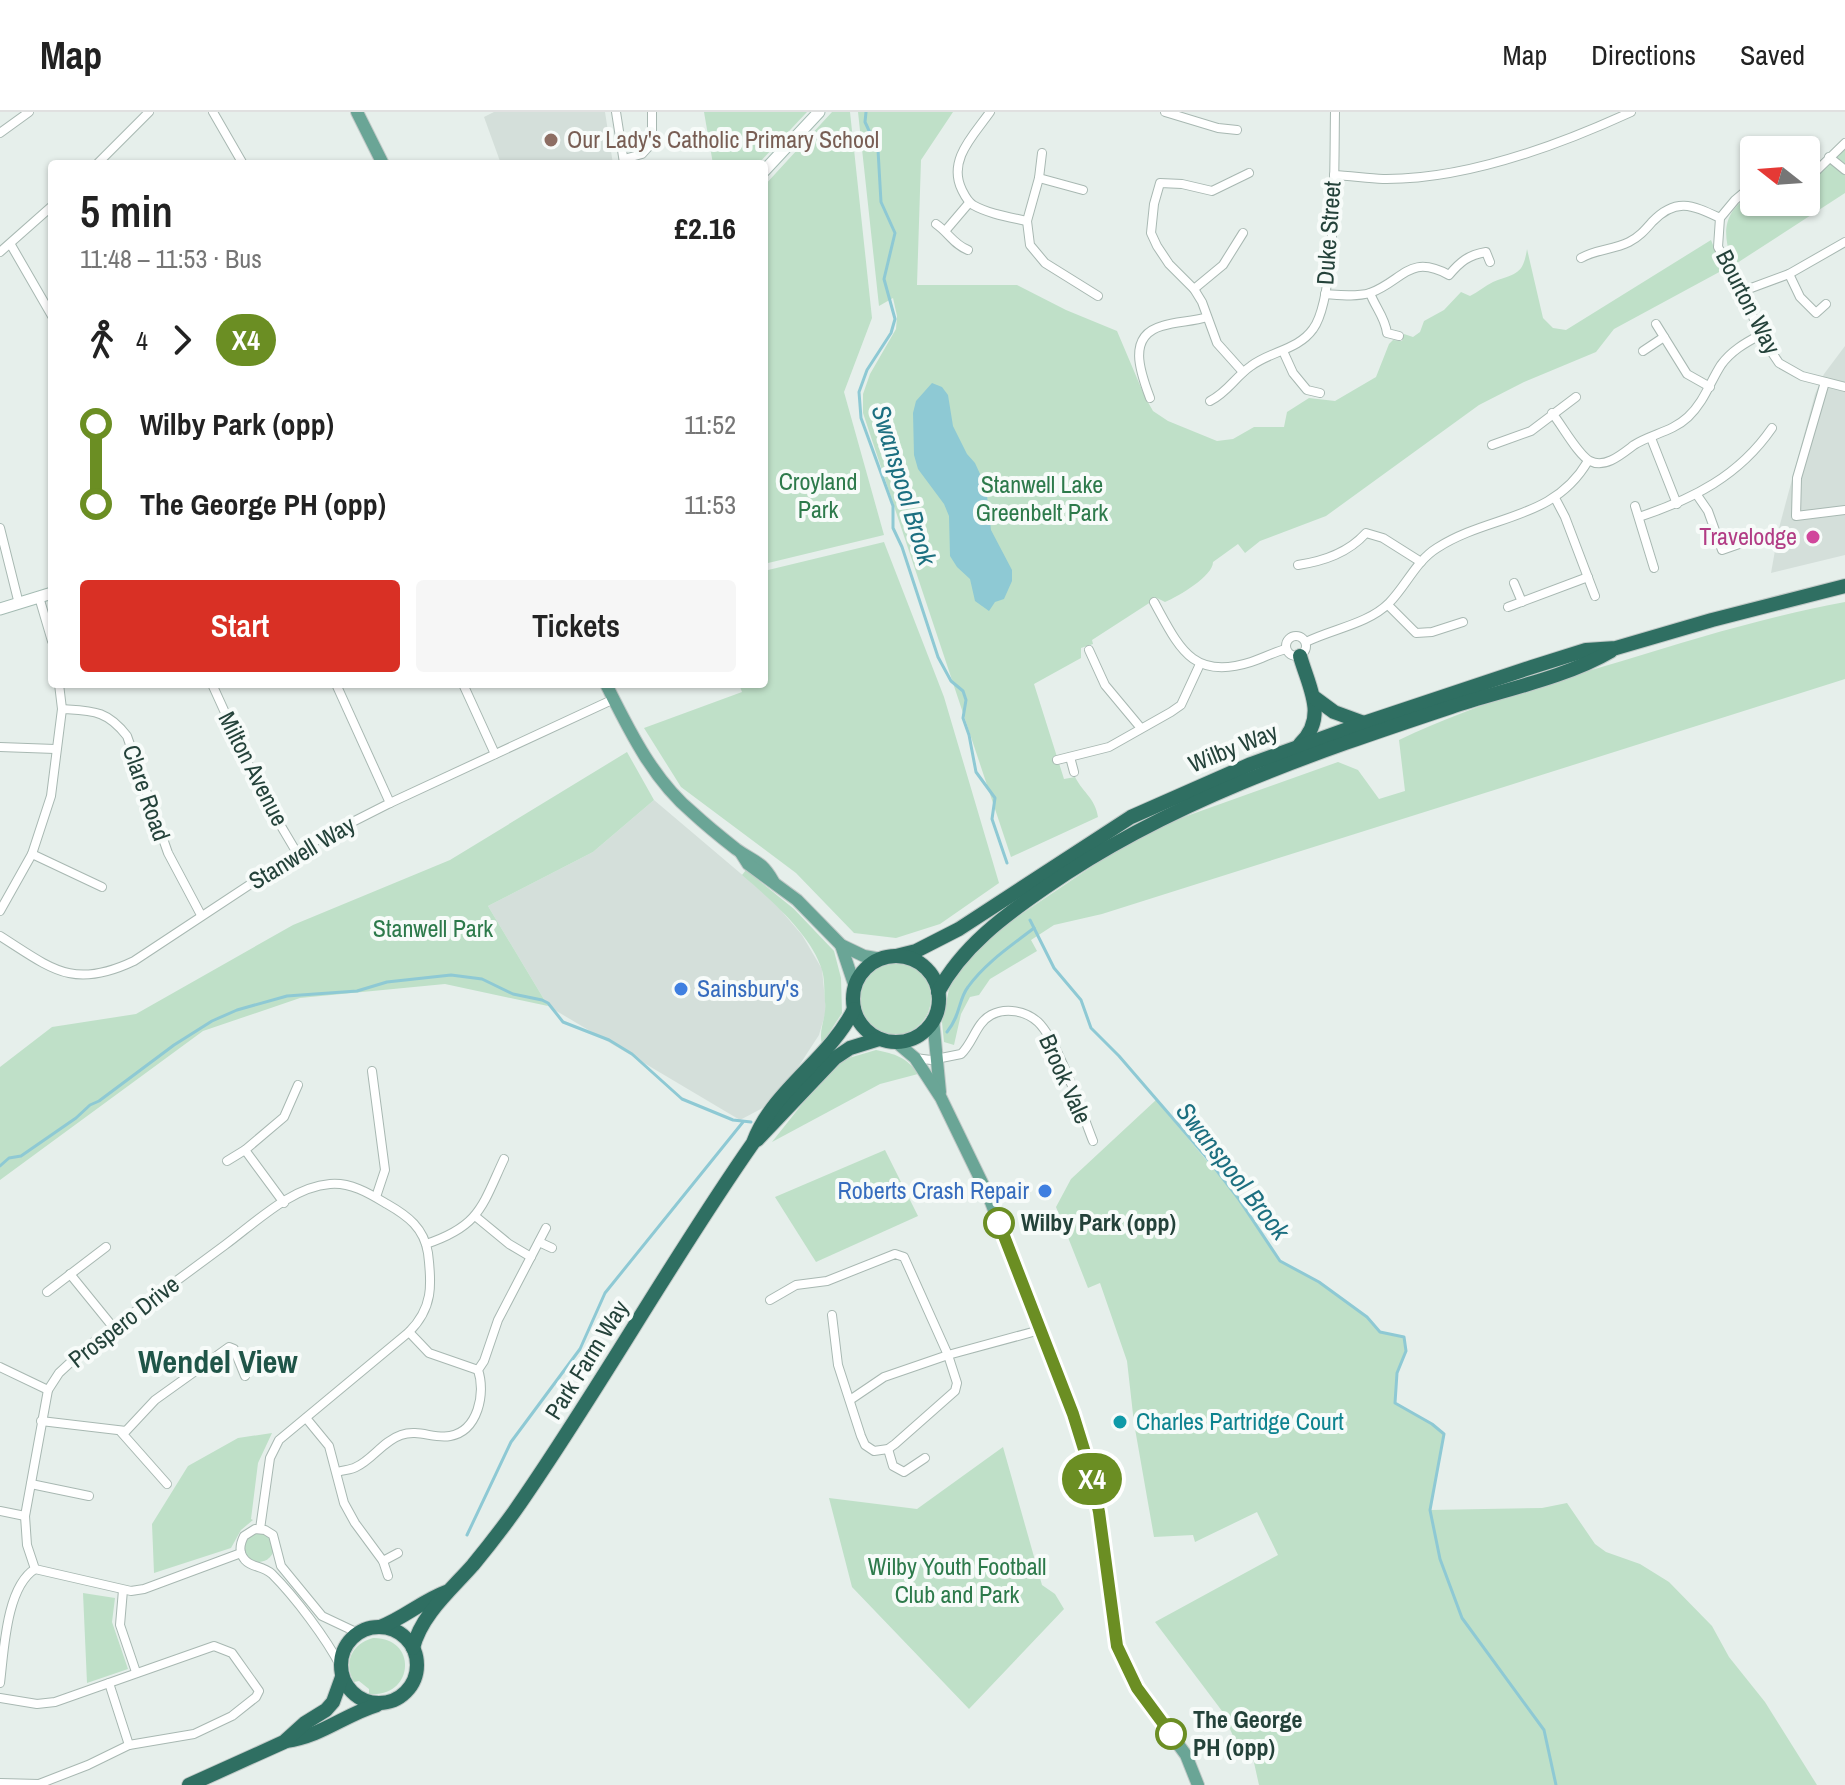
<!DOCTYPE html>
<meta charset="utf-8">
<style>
:root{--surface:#fff;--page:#f6f6f6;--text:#222;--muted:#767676;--line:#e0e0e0;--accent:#d93025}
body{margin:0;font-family:"Archivo Narrow",sans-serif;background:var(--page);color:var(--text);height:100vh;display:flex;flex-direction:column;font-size:30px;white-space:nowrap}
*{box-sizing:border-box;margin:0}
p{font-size:26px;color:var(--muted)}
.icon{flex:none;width:44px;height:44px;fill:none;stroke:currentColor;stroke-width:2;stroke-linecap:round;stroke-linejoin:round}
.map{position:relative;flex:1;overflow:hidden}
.side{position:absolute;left:48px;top:48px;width:720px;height:528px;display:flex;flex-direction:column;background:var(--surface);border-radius:8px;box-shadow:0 2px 6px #0004}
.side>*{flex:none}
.badge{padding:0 16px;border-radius:26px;font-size:28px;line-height:52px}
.needle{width:52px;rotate:287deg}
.fabs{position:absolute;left:1740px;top:24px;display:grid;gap:16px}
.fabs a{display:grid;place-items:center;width:80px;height:80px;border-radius:8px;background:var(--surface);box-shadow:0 2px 6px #0004;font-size:40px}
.map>.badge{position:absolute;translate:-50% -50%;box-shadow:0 0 0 4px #fff}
.legs{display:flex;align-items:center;gap:12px;height:88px;padding:0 32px;font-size:26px}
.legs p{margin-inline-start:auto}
.overview{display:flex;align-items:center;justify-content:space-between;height:136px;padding:0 32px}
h1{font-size:44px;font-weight:600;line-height:60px}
.cta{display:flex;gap:16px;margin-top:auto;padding:16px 32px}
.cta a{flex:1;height:92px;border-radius:8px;background:var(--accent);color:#fff;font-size:32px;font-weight:600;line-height:92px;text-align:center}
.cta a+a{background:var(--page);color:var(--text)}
ul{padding:0 32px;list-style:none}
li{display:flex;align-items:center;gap:28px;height:80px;font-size:30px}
li i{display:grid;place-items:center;width:12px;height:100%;margin:0 10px;background:currentColor}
li i::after{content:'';width:20px;height:20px;margin:-10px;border:6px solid;border-radius:50%;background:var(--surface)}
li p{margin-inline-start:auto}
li:first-child i{background:linear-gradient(#0000 50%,currentColor 0)}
li:last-child i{background:linear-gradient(currentColor 50%,#0000 0)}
header{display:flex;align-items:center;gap:48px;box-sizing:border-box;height:112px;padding:0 40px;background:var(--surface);border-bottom:2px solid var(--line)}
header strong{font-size:38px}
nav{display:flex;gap:44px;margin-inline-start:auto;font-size:28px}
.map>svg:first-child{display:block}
.built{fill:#d4dfda}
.green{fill:#bfe0c8}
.water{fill:#8ec9d4}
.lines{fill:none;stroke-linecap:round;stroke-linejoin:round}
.stream{stroke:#8ec9d4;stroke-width:3}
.street-casing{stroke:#a8b8b2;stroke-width:10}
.secondary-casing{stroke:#a4bbb3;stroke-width:13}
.primary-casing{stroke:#c2cac8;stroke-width:14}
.highway-casing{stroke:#c2cac8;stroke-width:16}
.street{stroke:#fff;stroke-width:8}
.secondary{stroke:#fff;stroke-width:11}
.primary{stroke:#6aa596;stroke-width:12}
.highway{stroke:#2f6f62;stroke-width:14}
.line-1-casing{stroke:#fff;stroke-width:18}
.line-1{stroke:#6b8e23;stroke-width:12}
.education-dot{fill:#8d6e63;stroke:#f7fbf9;stroke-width:3}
.hotel-dot{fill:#d1479c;stroke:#f7fbf9;stroke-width:3}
.shop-dot{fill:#3f7fe0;stroke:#f7fbf9;stroke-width:3}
.stop-1-dot{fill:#fff;stroke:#6b8e23;stroke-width:4}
.culture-dot{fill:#0f9aa8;stroke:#f7fbf9;stroke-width:3}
.labels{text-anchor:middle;stroke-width:8;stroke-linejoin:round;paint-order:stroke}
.education-label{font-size:24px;fill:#785e54;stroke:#f7fbf9;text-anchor:start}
.street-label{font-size:24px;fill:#24423a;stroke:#f7fbf9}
.park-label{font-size:24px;fill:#2d7a4b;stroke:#f7fbf9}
.hotel-label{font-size:24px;fill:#b23c85;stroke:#f7fbf9;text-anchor:end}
.shop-label{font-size:24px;fill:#366cbe;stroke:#f7fbf9;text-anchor:start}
.stop-label{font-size:24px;font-weight:bold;fill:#24423a;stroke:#f7fbf9;text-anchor:start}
.culture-label{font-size:24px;fill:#0d838f;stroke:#f7fbf9;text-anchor:start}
.water-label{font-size:26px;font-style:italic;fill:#1c6f80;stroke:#f7fbf9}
.district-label{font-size:32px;font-weight:bold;fill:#1f5548;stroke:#f7fbf9}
</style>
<header>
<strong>Map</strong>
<nav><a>Map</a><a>Directions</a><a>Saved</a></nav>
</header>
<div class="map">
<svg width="1845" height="1673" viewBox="0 0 1845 1673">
<rect width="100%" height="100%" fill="#e6efeb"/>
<g class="built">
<polygon points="494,0 605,0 613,52 501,52 484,5"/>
<polygon points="1845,234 1845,443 1771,461 1779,416 1815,282 1824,262"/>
<polygon points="654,688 773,789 802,823 822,857 826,899 819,923 776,989 740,1008 548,894 488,794 593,740"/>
</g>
<g class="green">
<polygon points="704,0 807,0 758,52 713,52"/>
<polygon points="832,0 850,0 872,206 844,280 884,423 764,452 764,74"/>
<path d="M858,0H953L921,48L917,173H1017L1066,198L1117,219L1145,285L1153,299L1168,309L1217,329L1233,327L1254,315H1284L1287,300L1309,286L1335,289L1376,265L1389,232L1393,228L1402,229L1404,222L1413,225L1420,220L1424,209L1444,198L1461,180L1470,184C1478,180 1485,174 1493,170C1515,161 1523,164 1527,137L1543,206L1553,216L1566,218L1711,128L1723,158L1614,217L1596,240L1524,270L1479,293L1326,404L1260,429L1245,441L1238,432L1213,450C1213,464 1179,484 1165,490L1157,486L1092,528L1093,532L1081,536V546L1034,572L1064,667L1075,665C1084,682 1095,686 1098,705L1011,745L863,301V282L870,262L896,217L897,204L893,186L879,194Z"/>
<path d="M1845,37V81L1734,153C1721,122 1722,99 1754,81V90H1806V74Z"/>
<polygon points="884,430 944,585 999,771 940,812 896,826 854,821 796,761 681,675 644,616 742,580 739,572 764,572 764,459"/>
<path d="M1845,490V567L1102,802L1054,813L1031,828L1037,839L990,867L979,883L970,885L961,902L954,933L944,930L942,910L951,868L981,832L1017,805L1109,743L1170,710L1338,650L1358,658L1379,687L1405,679L1399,628C1470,594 1546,571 1622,549C1696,526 1769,504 1845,490Z"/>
<polygon points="627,640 654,688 593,740 488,794 548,894 445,872 300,886 203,919 0,1068 0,955 52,915 136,902 293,813 450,748"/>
<path d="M746,758L794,797L834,839L841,866L842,901L822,932C818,917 827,905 825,890C824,880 825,868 822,858C812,823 769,786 742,763Z"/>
<circle cx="894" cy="886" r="37"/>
<path d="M876,938C895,942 907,945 918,962L880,972L772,1030L814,977L842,948Z"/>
<polygon points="1156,988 1238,1086 1280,1149 1319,1170 1367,1205 1380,1220 1404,1225 1406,1239 1397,1261 1395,1291 1432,1312 1444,1322 1430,1398 1542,1396 1567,1391 1595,1432 1606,1440 1640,1452 1669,1470 1712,1514 1729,1545 1765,1590 1817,1673 1259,1673 1253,1646 1245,1651 1222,1599 1155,1510 1278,1443 1257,1400 1195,1430 1193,1423 1154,1425 1134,1311 1127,1249 1100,1171 1088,1176 1056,1095 1071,1067"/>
<polygon points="885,1038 918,1104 816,1150 775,1085"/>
<polygon points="272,1321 258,1351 251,1407 253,1408 241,1418 231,1436 154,1461 152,1412 188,1354 238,1326"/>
<polygon points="1003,1335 1042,1473 1055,1482 1064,1497 969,1597 852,1475 829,1386 917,1397"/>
<circle cx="259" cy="1435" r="15"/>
<polygon points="83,1481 115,1486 112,1510 128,1557 87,1571"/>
<path d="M373,1526C418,1525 415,1586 369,1582V1577L359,1569L354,1570C343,1550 352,1532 373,1526Z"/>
</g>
<polygon class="water" points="932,271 942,275 948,283 953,314 967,342 975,351 986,375 991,418 1012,458 1012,469 1004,487 995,490 989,499 975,489 970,467 957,455 950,444 949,404 944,392 918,357 914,343 913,301 916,289"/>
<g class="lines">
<g class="stream">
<polyline points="866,0 865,10 878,38 881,90 895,121 884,167 895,207 891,221 867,258 859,280 861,306 893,394 893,416 902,435 938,545 951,569 963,579 966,588 963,606 969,623 976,660 995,686 992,707 1007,751"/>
<polyline points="1030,808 1054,856 1081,888 1091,916 1119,944 1207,1046 1238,1086 1280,1149 1319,1170 1367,1205 1380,1220 1404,1225 1406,1239 1397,1261 1395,1291 1432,1312 1444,1322 1430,1398 1440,1447 1462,1506 1544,1618 1556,1673"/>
<path d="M947,920C961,903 958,888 968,875C985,851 1011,834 1034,816"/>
<polyline points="0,1054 9,1046 21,1044 76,1006 90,993 99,989 174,933 212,909 237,898 287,884 357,879 387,870 451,863 482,867 513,882 542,888 548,891 563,910 609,928 632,942 682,987 733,1008 751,1010"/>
<polyline points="467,1423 511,1330 580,1237 605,1181 743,1010"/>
</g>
<defs>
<g id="street">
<polyline points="213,0 243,52"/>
<polyline points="616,0 624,51"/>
<path d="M990,0C974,23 947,48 962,78C965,84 967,89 973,93C989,102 1009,105 1027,109"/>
<polyline points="1165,0 1218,16 1237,18"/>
<polyline points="0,21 29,0"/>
<polyline points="1042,41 1039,66 1027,109 1030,133 1045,151 1098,184"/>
<polyline points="1829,45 1845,58"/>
<polyline points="624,47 642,42 652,31 652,0"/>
<polyline points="97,52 149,0"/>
<path d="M1334,63C1350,64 1367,66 1383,67C1466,68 1557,34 1631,0"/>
<polyline points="1039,66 1083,78"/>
<polyline points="1806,69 1845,31"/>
<polyline points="1754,72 1735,88 1720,106 1718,135 1743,179 1760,223 1779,251 1802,264 1845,275"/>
<path d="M936,112C949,121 953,132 968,138"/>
<polyline points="946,118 969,91"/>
<polyline points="11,133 52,204"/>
<polyline points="0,140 52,94"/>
<path d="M1581,146C1596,137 1613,138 1629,130C1639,125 1645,118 1652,110C1676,85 1692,93 1720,106"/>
<polyline points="1789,162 1800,185 1816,201 1826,192"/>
<polyline points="1194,177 1223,153 1243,121"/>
<polyline points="1743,179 1789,162 1845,130"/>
<path d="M1370,181C1375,195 1385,205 1387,221L1399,224"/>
<path d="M1325,182C1340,183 1356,185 1370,181C1403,169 1409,141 1449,163C1460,150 1468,143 1486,140L1490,150"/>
<polyline points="1656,212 1687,262 1710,275"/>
<polyline points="1283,239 1293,261 1307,278 1320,281"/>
<polyline points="1643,239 1664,225"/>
<polyline points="1243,260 1217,231 1202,190 1194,177 1169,152 1157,134 1151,121 1154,92 1160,71 1182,72 1212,79 1249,61"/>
<polyline points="1825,270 1797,366 1796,404 1845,398"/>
<path d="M1150,286C1141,262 1126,224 1162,214C1177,209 1192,210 1207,205"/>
<path d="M1210,289C1228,280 1235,265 1251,254C1271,239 1298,238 1313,217C1337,185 1334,45 1335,0"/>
<path d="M1552,301C1562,313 1578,343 1590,349C1605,357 1622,342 1634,333C1651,322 1672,320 1688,305C1704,290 1710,270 1721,253C1731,239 1745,231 1760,223"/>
<polyline points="1651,326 1677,392"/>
<polyline points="1492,333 1531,319 1576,285"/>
<polyline points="1697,383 1708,399 1722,438 1762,424"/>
<polyline points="1555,386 1565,405 1595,484"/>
<polyline points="1635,394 1654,456"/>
<path d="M1639,405C1693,387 1739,364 1772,316"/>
<polyline points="0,416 19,492"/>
<path d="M1298,453C1324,449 1348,441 1366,421L1383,426L1421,450"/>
<polyline points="1514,471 1522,490"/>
<polyline points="39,485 52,529"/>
<path d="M1154,490C1179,535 1192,569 1251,550C1263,546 1274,540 1286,537"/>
<polyline points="1388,493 1416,521 1432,520 1463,510"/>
<polyline points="1508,495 1588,465"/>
<circle cx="1296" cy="534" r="10"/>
<path d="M1306,530C1332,517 1368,512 1389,491C1406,474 1416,449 1437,436C1490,402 1553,409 1588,349"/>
<polyline points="1089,538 1105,573 1140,615"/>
<polyline points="212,572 262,682 297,741"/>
<polyline points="336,572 390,691"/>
<polyline points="463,572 495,642"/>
<path d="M62,597C93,599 107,598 127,624L168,741L201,803"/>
<polyline points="0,635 55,637"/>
<polyline points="1070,645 1074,660"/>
<polyline points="1057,648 1109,635 1171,600 1181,593 1200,552"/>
<polyline points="32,742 102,775"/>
<polyline points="0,799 32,742 51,684 62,597 59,572"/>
<path d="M0,824C52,857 73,878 134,849L319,727L390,691L614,587"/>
<path d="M915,946L931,948L961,942C973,931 976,911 991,903C1006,895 1026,899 1038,910C1058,929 1082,1001 1093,1029"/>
<polyline points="372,959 385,1058 376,1085"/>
<polyline points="227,1049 245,1038"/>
<polyline points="284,1091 245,1038 284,1005 298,973"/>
<polyline points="475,1104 509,1132 531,1145"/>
<polyline points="539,1130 552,1136"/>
<path d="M426,1132C480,1114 482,1094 504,1047"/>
<polyline points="70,1162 113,1215"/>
<polyline points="47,1180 106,1135"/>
<polyline points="770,1188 796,1173 827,1169 895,1142 904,1145 948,1243 884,1265 850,1288"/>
<polyline points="832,1203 838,1253 861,1324 865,1333 874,1339 888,1337 895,1332 955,1279 957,1271 948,1243 1040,1218"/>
<polyline points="409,1220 429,1241 478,1258"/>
<polyline points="0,1255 48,1278"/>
<polyline points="306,1306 329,1334 344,1391 355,1411 383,1449 388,1464"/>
<polyline points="41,1309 126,1319 155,1288 229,1235 234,1237 245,1264"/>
<polyline points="121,1320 167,1372"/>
<polyline points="888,1337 893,1354 904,1360 925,1346"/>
<path d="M338,1360C343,1358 351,1358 356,1355C372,1348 383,1329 401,1323C418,1317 434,1327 450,1324C478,1319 486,1281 478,1258L484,1249L498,1208L546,1116"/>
<polyline points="31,1372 89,1384"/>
<polyline points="0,1399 25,1404"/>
<path d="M241,1441L144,1477L131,1479L35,1457L27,1433L25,1404L48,1278L59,1261L87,1235C133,1201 179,1167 225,1133C255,1111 291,1075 330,1072C351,1070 370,1082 387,1092C408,1104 424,1116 428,1141C432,1173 433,1196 409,1220L279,1328L270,1346L260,1417"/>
<polyline points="383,1449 398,1441"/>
<polyline points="123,1478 120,1513 136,1560"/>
<path d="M341,1555C326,1526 295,1485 272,1462C262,1453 252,1456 245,1448C238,1440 240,1432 244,1424L255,1417L265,1418L273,1423L281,1454L322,1504L358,1521"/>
<path d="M0,1571C4,1539 6,1475 35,1457"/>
<polyline points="109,1571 129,1633"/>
<polyline points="0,1586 37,1592 55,1590 214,1534 232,1541 259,1579 256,1585 232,1604 194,1622 129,1633 88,1653 39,1672 0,1671"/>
</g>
<g id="secondary">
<polyline points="764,59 819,0"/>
<polyline points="0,497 52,481"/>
</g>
<g id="primary">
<polyline points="357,0 383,52"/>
<path d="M606,572C629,618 653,668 693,701C707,714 722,726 736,737C754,750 761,748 773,769"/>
<polyline points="741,741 748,752 797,788 841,833 864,844 881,847"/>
<polyline points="841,833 855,875"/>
<polyline points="933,907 940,980"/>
<polyline points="896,930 915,946 941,986 989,1085 1073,1302 1087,1347 1099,1400 1113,1510 1121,1544 1137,1576 1186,1643 1198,1673"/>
</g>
<g id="highway">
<path d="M1300,544C1309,576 1328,605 1300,632"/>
<polyline points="1315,586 1334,600 1364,611"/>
<polyline points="896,844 916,839 959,817 1131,705 1251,652 1364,611 1532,555 1586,538 1616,536 1712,508 1845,474"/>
<circle cx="896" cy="887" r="43"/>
<path d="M938,880C962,835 1004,804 1046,775C1168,690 1310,642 1451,595C1502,578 1565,566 1611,539"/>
<polyline points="757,1028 835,946 850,936 879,927"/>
<circle cx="379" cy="1553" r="38"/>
<path d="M380,1515C404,1506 422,1489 446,1480"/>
<path d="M413,1536C421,1503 451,1478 473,1453C487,1436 501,1418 514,1400C598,1280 669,1151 753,1031C773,977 829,948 854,897"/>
<path d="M286,1629C322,1624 344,1603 377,1593"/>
<polyline points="189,1673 284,1630 305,1611 326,1598 333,1590 342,1565"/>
</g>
</defs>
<use href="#street" class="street-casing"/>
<use href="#secondary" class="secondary-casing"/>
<use href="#primary" class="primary-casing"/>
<use href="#highway" class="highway-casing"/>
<use href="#street" class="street"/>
<use href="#secondary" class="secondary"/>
<use href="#primary" class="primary"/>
<use href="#highway" class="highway"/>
</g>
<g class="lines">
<defs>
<polyline id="line-1" points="999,1111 1073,1302 1087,1347 1099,1400 1117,1534 1137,1576 1171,1622"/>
</defs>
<use href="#line-1" class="line-1-casing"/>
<use href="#line-1" class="line-1"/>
</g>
<circle class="education-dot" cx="551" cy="28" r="8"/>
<circle class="hotel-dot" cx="1813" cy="425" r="8"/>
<g class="shop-dot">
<circle cx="681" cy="877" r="8"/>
<circle cx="1045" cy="1079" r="8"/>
</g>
<g class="stop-1-dot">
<circle cx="999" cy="1111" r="14"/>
<circle cx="1171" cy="1622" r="14"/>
</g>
<circle class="culture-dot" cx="1120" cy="1310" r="8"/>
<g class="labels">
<g class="education-label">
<text x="567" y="36">Our Lady's Catholic Primary School</text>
</g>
<g class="street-label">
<text transform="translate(1329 121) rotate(-86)" y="8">Duke Street</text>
<text transform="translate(1748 190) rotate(63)" y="8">Bourton Way</text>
<text transform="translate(1233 636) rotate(-22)" y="8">Wilby Way</text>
<text transform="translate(253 657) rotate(63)" y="8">Milton Avenue</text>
<text transform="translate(146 681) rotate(71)" y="8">Clare Road</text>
<text transform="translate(302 741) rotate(-31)" y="8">Stanwell Way</text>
<text transform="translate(1065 967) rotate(66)" y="8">Brook Vale</text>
<text transform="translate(124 1210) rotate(-38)" y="8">Prospero Drive</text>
<text transform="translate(587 1248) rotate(-58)" y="8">Park Farm Way</text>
</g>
<g class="park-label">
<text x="818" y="378">Croyland<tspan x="818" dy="28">Park</tspan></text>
<text x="1042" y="381">Stanwell Lake<tspan x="1042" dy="28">Greenbelt Park</tspan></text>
<text x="433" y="825">Stanwell Park</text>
<text x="957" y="1463">Wilby Youth Football<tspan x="957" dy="28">Club and Park</tspan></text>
</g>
<g class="hotel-label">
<text x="1797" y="433">Travelodge</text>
</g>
<g class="shop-label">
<text x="697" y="885">Sainsbury's</text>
<text x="1029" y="1087" text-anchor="end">Roberts Crash Repair</text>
</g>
<g class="stop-label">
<text x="1021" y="1119">Wilby Park (opp)</text>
<text x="1193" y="1616">The George<tspan x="1193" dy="28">PH (opp)</tspan></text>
</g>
<g class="culture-label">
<text x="1136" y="1318">Charles Partridge Court</text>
</g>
<g class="water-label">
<text transform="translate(904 373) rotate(73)" y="9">Swanspool Brook</text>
<text transform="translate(1233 1059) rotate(52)" y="9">Swanspool Brook</text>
</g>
<g class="district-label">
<text x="218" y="1261">Wendel View</text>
</g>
</g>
</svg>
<div class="fabs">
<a><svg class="needle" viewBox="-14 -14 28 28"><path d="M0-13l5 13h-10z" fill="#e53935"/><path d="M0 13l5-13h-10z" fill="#767676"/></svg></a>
</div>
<b class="badge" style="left:1092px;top:1367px;background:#6b8e23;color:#fff">X4</b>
<section class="side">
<div class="overview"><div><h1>5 min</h1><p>11:48 – 11:53 · Bus</p></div><b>£2.16</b></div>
<div class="legs"><svg class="icon" aria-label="walk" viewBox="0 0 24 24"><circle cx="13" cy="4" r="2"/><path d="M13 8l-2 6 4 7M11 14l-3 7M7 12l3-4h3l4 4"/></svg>4<svg class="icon" aria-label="forward" viewBox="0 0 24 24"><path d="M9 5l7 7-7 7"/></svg><b class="badge" style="background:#6b8e23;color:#fff">X4</b></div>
<ul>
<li><i style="color:#6b8e23"></i><b>Wilby Park (opp)</b><p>11:52</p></li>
<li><i style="color:#6b8e23"></i><b>The George PH (opp)</b><p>11:53</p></li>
</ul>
<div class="cta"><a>Start</a><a>Tickets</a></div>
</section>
</div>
